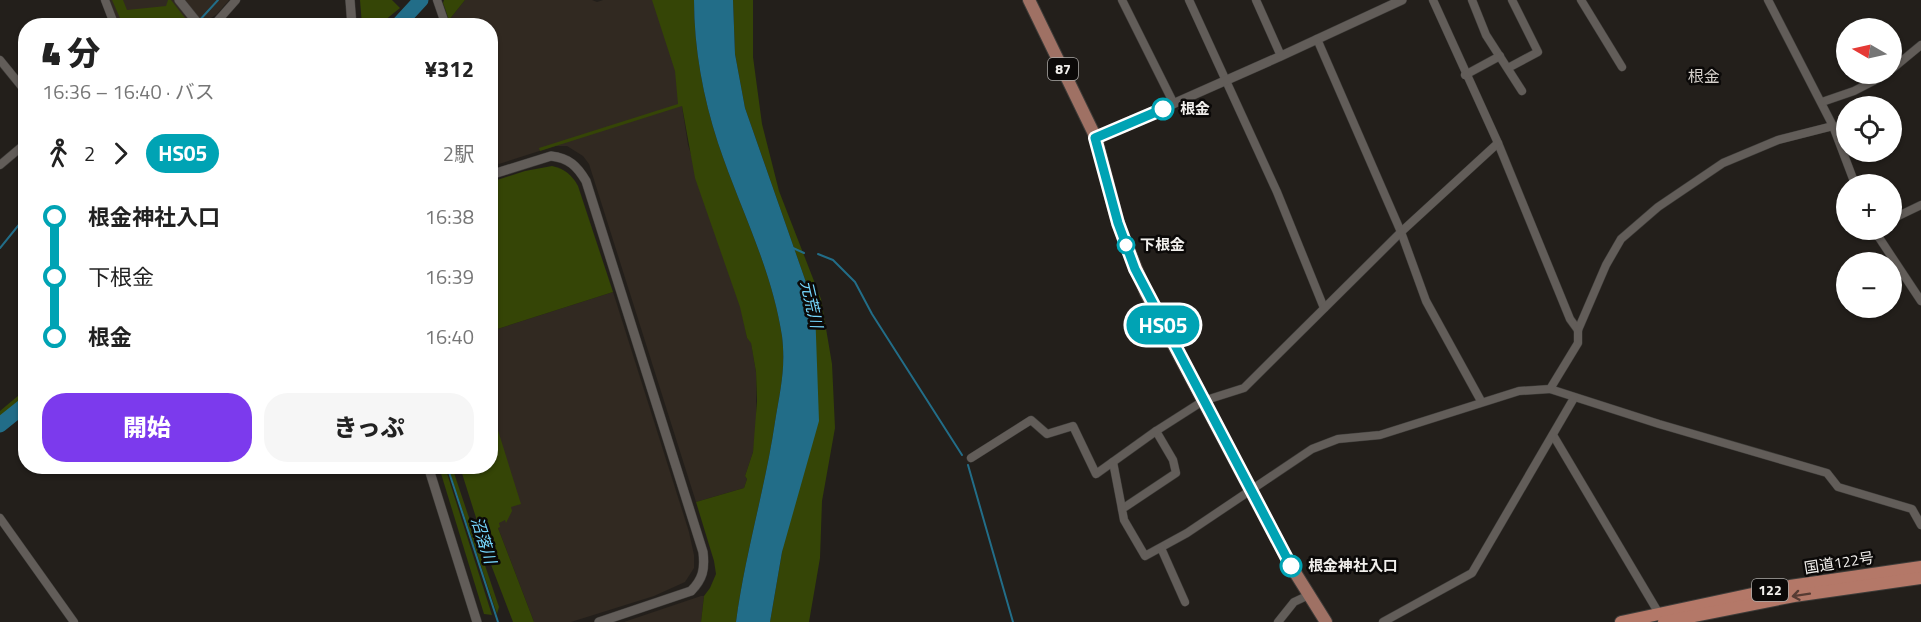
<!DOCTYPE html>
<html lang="ja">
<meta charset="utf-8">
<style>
:root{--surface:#fff;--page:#f6f6f6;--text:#222;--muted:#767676;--accent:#7c3aed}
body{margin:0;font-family:"Titillium Web","Noto Sans JP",sans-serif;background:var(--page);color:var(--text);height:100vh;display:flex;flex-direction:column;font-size:22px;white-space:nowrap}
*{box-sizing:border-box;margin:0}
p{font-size:20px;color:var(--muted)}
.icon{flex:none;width:33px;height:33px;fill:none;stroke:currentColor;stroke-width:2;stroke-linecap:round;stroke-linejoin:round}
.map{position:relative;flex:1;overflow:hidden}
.panel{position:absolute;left:18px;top:18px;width:480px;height:456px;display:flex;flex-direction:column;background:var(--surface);border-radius:24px;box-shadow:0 2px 4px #0004}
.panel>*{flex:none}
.badge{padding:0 12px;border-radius:20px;font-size:21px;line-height:39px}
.needle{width:39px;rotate:279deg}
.tools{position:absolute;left:1836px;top:18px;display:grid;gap:12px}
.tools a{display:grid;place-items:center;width:66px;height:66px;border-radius:50%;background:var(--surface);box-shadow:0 2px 4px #0004;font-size:30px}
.map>.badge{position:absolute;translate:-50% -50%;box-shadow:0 0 0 3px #fff}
.legs{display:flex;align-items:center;gap:9px;height:66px;padding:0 24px;font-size:20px}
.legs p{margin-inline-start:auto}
.headline{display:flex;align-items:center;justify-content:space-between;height:102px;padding:0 24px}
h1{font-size:33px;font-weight:800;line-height:45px}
.action{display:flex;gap:12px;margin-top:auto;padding:12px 24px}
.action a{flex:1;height:69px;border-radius:24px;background:var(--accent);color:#fff;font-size:24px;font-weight:800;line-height:69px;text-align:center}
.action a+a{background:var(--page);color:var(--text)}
ul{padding:0 24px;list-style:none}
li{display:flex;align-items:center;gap:21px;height:60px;font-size:22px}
li i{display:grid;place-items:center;width:9px;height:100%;margin:0 8px;background:currentColor}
li i::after{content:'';width:15px;height:15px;margin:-8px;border:4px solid;border-radius:50%;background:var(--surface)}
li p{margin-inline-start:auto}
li:first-child i{background:linear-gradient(#0000 50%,currentColor 0)}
li:last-child i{background:linear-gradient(currentColor 50%,#0000 0)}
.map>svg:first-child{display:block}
.built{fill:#312921}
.green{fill:#354506}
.water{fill:#226d88}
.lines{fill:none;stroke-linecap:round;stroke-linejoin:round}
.stream{stroke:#226d88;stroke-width:2}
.river{stroke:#226d88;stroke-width:15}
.minor-casing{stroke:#3e3c39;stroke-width:9}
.tertiary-casing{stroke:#3e3c39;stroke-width:10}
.primary-casing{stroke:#3e3c39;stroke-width:14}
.trunk-casing{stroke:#3e3c39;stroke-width:14}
.minor{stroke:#625d59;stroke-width:8}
.tertiary{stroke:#625d59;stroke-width:9}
.primary{stroke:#9f7164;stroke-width:12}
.trunk{stroke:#b47868;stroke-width:12}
.oneway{stroke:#573b33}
.line-1-casing{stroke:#fff;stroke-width:14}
.line-1{stroke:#00a3b4;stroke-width:9}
.stop-1-dot{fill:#fff;stroke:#00a3b4;stroke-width:3}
.labels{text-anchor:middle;stroke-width:5;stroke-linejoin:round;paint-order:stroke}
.shield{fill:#0b0908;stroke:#acaaa8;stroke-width:1.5}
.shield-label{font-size:14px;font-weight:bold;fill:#f1efec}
.stop-label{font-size:15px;font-weight:bold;fill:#f1efec;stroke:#0b0908;text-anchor:start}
.street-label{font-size:15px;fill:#f1efec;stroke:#0b0908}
.neighbourhood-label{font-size:16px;fill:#d5d0cb;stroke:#0b0908}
.water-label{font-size:16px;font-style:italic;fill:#76d7fe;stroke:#0b0908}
</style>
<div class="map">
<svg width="1921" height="622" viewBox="0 0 1921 622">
<rect width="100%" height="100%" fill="#231f1b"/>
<g class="built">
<polygon points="109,0 229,0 217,14 199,26 119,25"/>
<polygon points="465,0 592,0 597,2 603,0 677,0 679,87 688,145 741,307 747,338 751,342 756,372 756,427 753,452 745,476 747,479 744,488 696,502 589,164 583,156 567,146 555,146 499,164 494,162 490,152 490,26 450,25 449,20"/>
<polygon points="613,292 689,532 694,555 694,568 685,582 654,596 571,622 534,622 498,528 490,466 491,331"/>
<polygon points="704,596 701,622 624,622 701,596"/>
</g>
<g class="green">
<polygon points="112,0 123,0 127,10 166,6 168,0 171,0 189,23 186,26 123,25"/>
<polygon points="360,0 392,0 400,8 379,25 362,25"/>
<polygon points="444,0 465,0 449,20 443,3"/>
<path d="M652,0H694C694,48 703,97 718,143C740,209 771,266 782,336C786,368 780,391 775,422C765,489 745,554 736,622H701L704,596L710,588L716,574L714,561L696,502L744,488L747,479L745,476L753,452L757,401L756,372L751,343L747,338L740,307L695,178L682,106L540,151L539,148L678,104L675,71Z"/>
<polygon points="733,0 753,0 753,57 762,124 779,191 821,299 832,364 835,428 822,501 820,558 809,622 770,622 782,552 815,308 745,108 735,54"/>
<path d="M552,166C565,169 572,175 578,186L613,292L491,331V182L525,171Z"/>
<polygon points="25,390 25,401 0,421 0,411"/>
<polygon points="491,408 521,504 511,507 512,511 506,523 505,520 499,523 500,527 498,528 534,622 513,622 490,562 460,467 490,466"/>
<polygon points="439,467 445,467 492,615 484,614"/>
<polygon points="448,467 452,467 499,607 497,614"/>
</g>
<path class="water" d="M694,0H733L735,54L745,108L815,308L819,421L782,552L770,622H736C745,554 765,489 775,422C780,391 786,368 782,336C771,266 740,209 718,143C703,97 694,48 694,0Z"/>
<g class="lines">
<g class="stream">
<polyline points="198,22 218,0"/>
<polyline points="0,248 26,216"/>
<polyline points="793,248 804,253"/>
<polyline points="818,254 833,260 855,282 872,314 962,455"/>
<polyline points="968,465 1013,622"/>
<polyline points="447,466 498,622"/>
</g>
<g class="river">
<polyline points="397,26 421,0"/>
<polyline points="0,425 26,404"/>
</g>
<defs>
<g id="minor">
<polyline points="105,0 115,26"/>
<polyline points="437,0 446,26"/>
<polyline points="1122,0 1174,104"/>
<polyline points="1189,0 1277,192 1324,308"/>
<polyline points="1256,0 1281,56"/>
<polyline points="1433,0 1498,143 1570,319 1578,330"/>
<polyline points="1472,0 1486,35 1522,91"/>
<polyline points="1581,0 1622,67"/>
<polyline points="1768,0 1833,126 1855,184"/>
<polyline points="213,26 236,0"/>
<polyline points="1317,39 1401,232 1426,301 1481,401"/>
<polyline points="0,60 26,92"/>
<polyline points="1508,68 1538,52 1512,0"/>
<polyline points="1892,69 1921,45"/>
<polyline points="1465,75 1500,56"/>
<polyline points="1822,102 1854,91 1887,74"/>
<polyline points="490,164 494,174"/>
<polyline points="0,165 26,143"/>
<polyline points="1892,219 1921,205"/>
<polyline points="1874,230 1921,301"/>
<polyline points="1550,389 1659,424 1827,473 1838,487 1912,509 1921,525"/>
<polyline points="1156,431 1173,460 1176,473 1122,509 1124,520 1145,556 1187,533 1312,449 1338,439 1380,435 1519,391 1550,389 1578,343 1578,330 1606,265 1621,239 1658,207 1723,163 1778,140 1833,126"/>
<polyline points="1553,435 1661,617"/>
<polyline points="971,458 1031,420 1047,434 1073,426 1096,474 1156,431 1203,401 1244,388 1401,232 1498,143"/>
<polyline points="1113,462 1122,509"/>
<polyline points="0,518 74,622"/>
<polyline points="1161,548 1185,602"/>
<polyline points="1278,622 1294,602 1309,595"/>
<polyline points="1383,622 1472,573 1574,398"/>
</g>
<g id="tertiary">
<polyline points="179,0 200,26"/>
<polyline points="350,0 352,26"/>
<polyline points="1096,138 1281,56 1402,0"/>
<path d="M490,175L551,156C569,158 577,166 586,181L703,552C705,569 703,579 691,591L599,622"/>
<polyline points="428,466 477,622"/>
</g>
<polyline id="primary" points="1029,0 1096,138 1118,223 1146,293 1291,566 1326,622"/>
<g id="trunk">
<polyline points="1621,622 1790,586 1921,567"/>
<polyline points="1664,622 1794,596 1921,578"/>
</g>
</defs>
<use href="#minor" class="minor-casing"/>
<use href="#tertiary" class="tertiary-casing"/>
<use href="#primary" class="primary-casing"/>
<use href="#trunk" class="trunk-casing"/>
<use href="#minor" class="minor"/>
<use href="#tertiary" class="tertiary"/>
<use href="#primary" class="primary"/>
<use href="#trunk" class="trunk"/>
</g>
<defs><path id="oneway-shaft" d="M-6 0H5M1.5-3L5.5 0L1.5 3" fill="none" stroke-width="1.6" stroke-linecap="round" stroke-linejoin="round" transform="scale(1.5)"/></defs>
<use class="oneway" href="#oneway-shaft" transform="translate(1801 595) rotate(171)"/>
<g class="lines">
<defs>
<polyline id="line-1" points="1163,109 1095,138 1118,223 1135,269 1291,566"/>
</defs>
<use href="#line-1" class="line-1-casing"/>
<use href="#line-1" class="line-1"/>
</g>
<g class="stop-1-dot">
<circle cx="1163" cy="109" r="10"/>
<circle cx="1126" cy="245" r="8"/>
<circle cx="1291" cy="566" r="10"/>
</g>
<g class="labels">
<g class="shield">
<rect x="1048" y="58" width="30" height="22" rx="4.5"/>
<rect x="1752" y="579" width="36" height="22" rx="4.5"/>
</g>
<g class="shield-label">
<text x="1063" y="74">87</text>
<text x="1770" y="595">122</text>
</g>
<g class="stop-label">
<text x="1180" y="114">根金</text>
<text x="1140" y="250">下根金</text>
<text x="1308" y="571">根金神社入口</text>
</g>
<g class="street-label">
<text transform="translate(1839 563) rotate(-9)" y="5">国道122号</text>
</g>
<g class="neighbourhood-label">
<text x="1704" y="82">根金</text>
</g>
<g class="water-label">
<text transform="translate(812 304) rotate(77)" y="6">元荒川</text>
<text transform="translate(484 540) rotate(72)" y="6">沼落川</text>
</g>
</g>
</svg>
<div class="tools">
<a><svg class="needle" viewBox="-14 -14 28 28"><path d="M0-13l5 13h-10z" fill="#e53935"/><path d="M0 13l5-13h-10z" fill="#767676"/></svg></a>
<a><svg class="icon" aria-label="locate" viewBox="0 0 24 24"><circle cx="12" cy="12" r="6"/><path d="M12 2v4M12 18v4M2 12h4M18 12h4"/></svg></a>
<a>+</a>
<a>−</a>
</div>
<b class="badge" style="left:1163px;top:325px;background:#00a3b4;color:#fff">HS05</b>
<section class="panel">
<div class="headline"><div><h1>4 分</h1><p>16:36 – 16:40 · バス</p></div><b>¥312</b></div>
<div class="legs"><svg class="icon" aria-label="walk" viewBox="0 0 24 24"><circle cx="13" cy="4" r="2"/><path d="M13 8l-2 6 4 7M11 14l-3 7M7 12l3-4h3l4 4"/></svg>2<svg class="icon" aria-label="forward" viewBox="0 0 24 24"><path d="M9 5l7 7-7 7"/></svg><b class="badge" style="background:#00a3b4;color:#fff">HS05</b><p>2駅</p></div>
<ul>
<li><i style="color:#00a3b4"></i><b>根金神社入口</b><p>16:38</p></li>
<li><i style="color:#00a3b4"></i><span>下根金</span><p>16:39</p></li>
<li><i style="color:#00a3b4"></i><b>根金</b><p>16:40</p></li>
</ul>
<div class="action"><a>開始</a><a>きっぷ</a></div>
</section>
</div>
